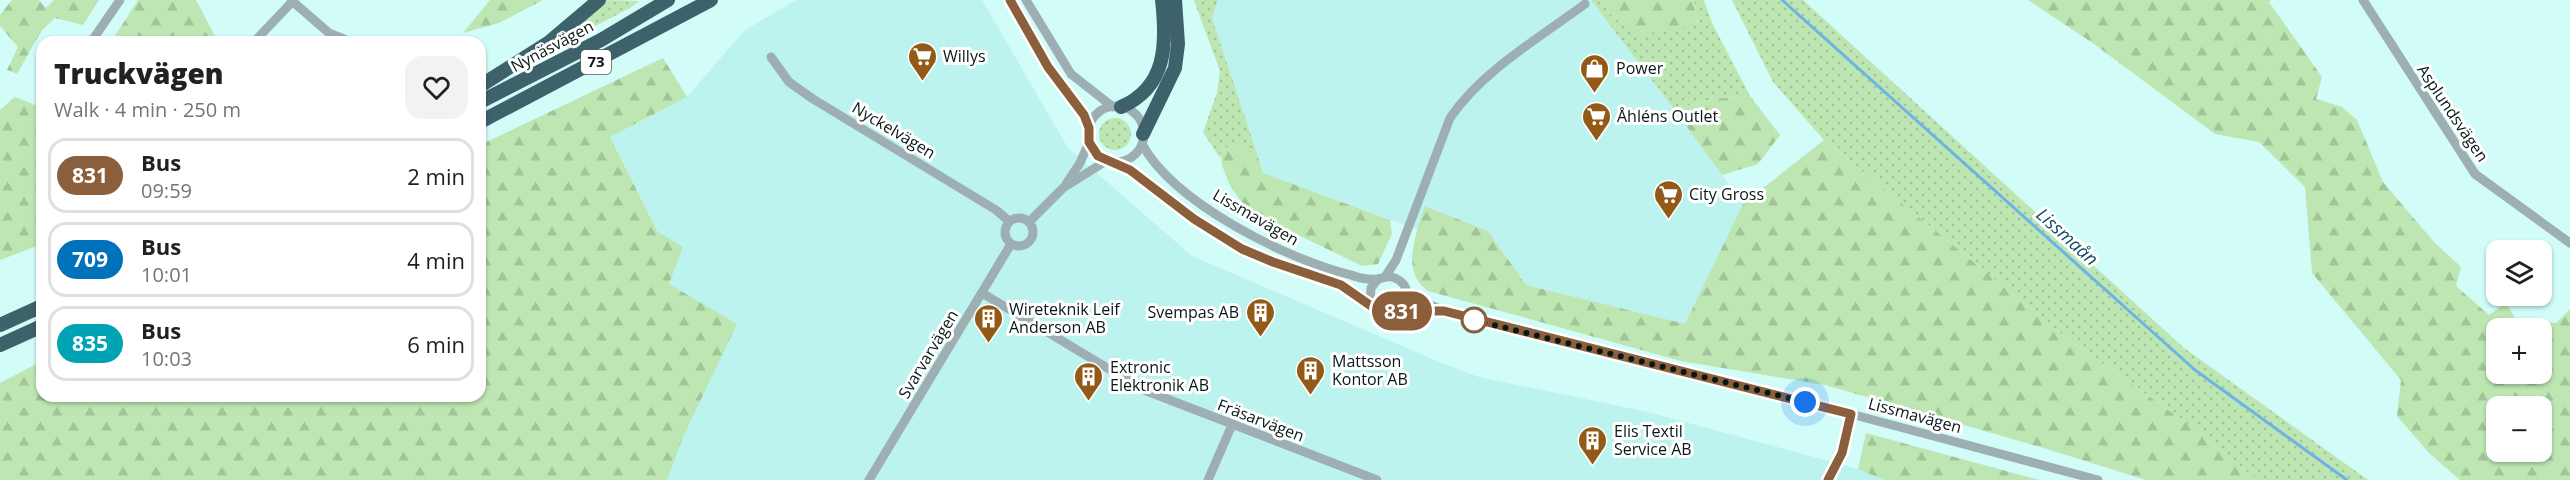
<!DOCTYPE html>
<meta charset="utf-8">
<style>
:root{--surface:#fff;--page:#f2f2f2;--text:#202124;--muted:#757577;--line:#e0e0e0}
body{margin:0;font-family:"Open Sans",sans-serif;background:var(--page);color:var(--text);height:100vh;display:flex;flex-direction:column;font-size:22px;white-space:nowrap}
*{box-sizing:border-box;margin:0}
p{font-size:20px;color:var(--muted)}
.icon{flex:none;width:33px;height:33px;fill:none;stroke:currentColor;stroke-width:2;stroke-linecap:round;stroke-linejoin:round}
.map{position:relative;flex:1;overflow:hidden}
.panel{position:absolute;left:36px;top:36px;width:450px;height:366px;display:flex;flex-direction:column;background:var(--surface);border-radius:18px;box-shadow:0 2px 4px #0004}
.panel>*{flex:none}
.badge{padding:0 12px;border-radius:20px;font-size:21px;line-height:39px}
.tools{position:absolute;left:2486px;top:240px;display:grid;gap:12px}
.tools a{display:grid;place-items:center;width:66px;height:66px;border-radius:12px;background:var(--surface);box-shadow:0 2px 4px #0004;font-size:30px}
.you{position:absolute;width:30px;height:30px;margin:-15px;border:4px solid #fff;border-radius:50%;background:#1a73e8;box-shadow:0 0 0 9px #1a73e833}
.map>.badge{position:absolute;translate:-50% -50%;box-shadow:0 0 0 3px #fff}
.round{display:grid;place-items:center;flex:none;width:63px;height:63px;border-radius:18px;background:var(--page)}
.head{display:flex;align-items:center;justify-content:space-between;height:102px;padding:0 18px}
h1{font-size:28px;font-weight:800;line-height:45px}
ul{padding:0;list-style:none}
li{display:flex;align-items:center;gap:18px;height:75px;margin:0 12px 9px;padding:0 6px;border:3px solid var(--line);border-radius:18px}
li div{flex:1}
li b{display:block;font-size:22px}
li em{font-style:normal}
li .badge{min-width:66px;font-weight:700;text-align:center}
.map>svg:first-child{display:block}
.built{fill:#bdf3ee}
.grass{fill:url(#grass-dots)}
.forest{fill:url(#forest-firs);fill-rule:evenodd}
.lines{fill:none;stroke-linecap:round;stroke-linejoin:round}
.stream{stroke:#6db4e4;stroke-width:3}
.minor{stroke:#9eafb3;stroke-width:9}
.highway{stroke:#3d626b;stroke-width:14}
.line-casing{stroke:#fff;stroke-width:14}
.line{stroke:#8b5e3c;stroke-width:9}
.walk{stroke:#081817;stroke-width:6;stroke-dasharray:0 10.8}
.stop-dot{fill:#fff;stroke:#8b5e3c;stroke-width:3}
.labels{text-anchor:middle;stroke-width:6;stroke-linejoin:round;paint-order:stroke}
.shield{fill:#fff;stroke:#525d5d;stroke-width:1.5}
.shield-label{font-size:15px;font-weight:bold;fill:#081817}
.street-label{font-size:16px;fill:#081817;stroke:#fff}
.poi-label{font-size:16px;fill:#081817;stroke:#fff;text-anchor:start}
.water-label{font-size:18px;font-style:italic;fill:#114969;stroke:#fff}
</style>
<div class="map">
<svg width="2570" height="480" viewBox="0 0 2570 480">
<defs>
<pattern id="grass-dots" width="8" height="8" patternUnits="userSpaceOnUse" patternTransform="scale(1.5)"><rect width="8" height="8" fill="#bde6b3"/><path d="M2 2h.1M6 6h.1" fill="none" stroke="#a1c599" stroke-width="1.8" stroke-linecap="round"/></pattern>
<pattern id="forest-firs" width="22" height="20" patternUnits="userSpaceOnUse" patternTransform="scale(1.5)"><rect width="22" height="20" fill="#bde6b3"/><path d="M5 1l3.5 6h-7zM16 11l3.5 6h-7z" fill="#a1c599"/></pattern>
</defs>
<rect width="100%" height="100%" fill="#d1fcf8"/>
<g class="built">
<polygon points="796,0 982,0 1068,148 1192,256 1442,363 1479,377 1648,412 1858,469 1884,480 667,480 684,435 669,284 683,247 657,231 610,137 687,97 744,31"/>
<polygon points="1218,0 1591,0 1634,54 1743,204 1686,325 1526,285 1488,231 1426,206 1418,230 1263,173 1212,18"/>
</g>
<g class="grass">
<polygon points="604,0 639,1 630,8 551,49"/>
<polygon points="1194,0 1218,0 1212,18 1256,151 1235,145 1222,149 1220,158 1203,132 1217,93 1220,71"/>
<polygon points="1591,0 1599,0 1614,18 1698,25 1694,0 1704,0 1712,23 1750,96 1714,99 1674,109"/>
<polygon points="1732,0 1803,0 2184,348 2368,480 2257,480 2188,424 2068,339 1824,140 1773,82"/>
<circle cx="1115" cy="134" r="16"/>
</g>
<g class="forest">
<polygon points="12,0 39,0 46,8 54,0 99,0 83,25 55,18 42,30 17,74 7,70 18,47 0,26 0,15"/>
<polygon points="138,0 196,0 218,42 179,42 166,39 165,42 111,42"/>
<polygon points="490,0 543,0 499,23 463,33"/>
<polygon points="1599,0 1694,0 1698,25 1638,35 1614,18"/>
<path d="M2028,0H2271L2269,2L2322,77L2316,99L2342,107L2357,120L2383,182L2434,242L2461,267L2456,286L2489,315L2506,303L2517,321L2556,323L2570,309V480H2460L2429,453L2397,416L2401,380L2312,273L2305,187L2259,142L2215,134L2094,44ZM2541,328V374H2496V328ZM2541,406V452H2496V406Z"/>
<polygon points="663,58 687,97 610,137 657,231 683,247 669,284 737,324 684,435 667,480 0,480 0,383 42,361 42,396 480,396 480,145"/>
<polygon points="1750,96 1780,135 1758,164 1722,175 1674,109 1714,99"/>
<polygon points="15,97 42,108 42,244 0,260 0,110"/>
<path d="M1824,140L2068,339L2188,424L2257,480H2146L2047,449L1825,385L1681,361L1428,291C1399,270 1417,233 1425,206L1488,231L1526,285L1685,324L1743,204Z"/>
<path d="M1235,145L1256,151L1263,173L1390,220L1392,234L1378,264L1362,266L1251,212C1237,200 1217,168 1222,149Z"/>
<polygon points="1866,433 2040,480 1884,480 1858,469"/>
</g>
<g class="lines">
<polyline class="stream" points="1782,0 2195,370 2347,480"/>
<g class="minor">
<polyline points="291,0 329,33 351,42"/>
<polyline points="1010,0 1048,67 1084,115 1088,128"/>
<polyline points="1026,0 1071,74 1113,107"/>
<polyline points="2363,0 2475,174 2570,243"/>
<polyline points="91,42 120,0"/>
<polyline points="254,42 292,2"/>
<polyline points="466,42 468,42"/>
<polyline points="771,57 789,82 813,99 996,210 1009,221"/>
<circle cx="1116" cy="134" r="28"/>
<path d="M1142,144C1174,203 1286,259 1351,275C1359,278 1369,280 1378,279C1384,278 1389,275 1395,278C1411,285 1409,302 1398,312"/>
<polyline points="1115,162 1145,180 1194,219 1242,249 1341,285 1370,304 1378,312 1392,314 1411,311 1438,311"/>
<polyline points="1066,184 1080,163 1089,142"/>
<circle cx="1019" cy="232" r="14"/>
<polyline points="1029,222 1063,188 1106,161"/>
<path d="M1385,277L1396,260L1450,118C1482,71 1539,38 1585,4"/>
<polyline points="982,293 1144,390 1377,480"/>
<polyline points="1407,294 1444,311 1482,322 1851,414 2098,480"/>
<polyline points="1370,304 1371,288 1378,279"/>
<polyline points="869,480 1011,244"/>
<polyline points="1208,480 1232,425"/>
<polyline points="1828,480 1842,453 1851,414"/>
</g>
<g class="highway">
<polyline points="480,86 548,43 599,0"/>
<polyline points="480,102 601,40 668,0"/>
<path d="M1121,107C1167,87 1167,44 1162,0"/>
<polyline points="480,122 711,0"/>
<polyline points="1143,134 1175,68 1178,44 1175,0"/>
<polyline points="0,325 42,306"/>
<polyline points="0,345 42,326"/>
</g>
</g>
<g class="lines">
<defs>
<polyline id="line" points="1010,0 1048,67 1084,115 1089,128 1089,142 1098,156 1130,170 1194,219 1242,249 1273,262 1341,285 1384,315 1411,311 1444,311 1851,414 1842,453 1828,480"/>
</defs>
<use href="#line" class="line-casing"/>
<use href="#line" class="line"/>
<polyline class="walk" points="1474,320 1805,402"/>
</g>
<defs>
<symbol id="supermarket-pin" viewBox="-11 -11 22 30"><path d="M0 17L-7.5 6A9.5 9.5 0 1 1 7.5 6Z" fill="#935916" stroke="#fff"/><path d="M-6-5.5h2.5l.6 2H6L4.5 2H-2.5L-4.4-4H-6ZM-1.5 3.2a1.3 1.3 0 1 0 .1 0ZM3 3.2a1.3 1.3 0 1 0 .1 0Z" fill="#fff"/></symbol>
<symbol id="shop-pin" viewBox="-11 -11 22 30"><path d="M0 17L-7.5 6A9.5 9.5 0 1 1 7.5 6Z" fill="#935916" stroke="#fff"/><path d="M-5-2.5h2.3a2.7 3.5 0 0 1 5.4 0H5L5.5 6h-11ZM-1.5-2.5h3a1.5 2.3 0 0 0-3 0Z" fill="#fff"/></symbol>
<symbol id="building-pin" viewBox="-11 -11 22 30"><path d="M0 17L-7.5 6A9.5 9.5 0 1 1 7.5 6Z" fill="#935916" stroke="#fff"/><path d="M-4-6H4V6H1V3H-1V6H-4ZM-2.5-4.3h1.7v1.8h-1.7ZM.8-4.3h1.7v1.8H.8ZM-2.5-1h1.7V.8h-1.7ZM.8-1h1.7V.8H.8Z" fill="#fff"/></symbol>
</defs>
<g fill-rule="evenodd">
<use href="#supermarket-pin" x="906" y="40" width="33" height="45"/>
<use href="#shop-pin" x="1578" y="52" width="33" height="45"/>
<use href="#supermarket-pin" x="1580" y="100" width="33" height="45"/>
<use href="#supermarket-pin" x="1652" y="178" width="33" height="45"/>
<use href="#building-pin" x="1244" y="296" width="33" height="45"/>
<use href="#building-pin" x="972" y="302" width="33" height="45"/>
<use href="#building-pin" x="1294" y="354" width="33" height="45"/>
<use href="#building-pin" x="1072" y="360" width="33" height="45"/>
<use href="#building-pin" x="1576" y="424" width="33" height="45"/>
</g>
<circle class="stop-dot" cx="1474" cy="320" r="12"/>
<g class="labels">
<rect class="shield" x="581" y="50" width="30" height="24" rx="4.5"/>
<g class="shield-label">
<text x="596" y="67">73</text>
</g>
<g class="street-label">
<text transform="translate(552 46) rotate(-28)" y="6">Nynäsvägen</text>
<text transform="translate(2453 113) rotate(56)" y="6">Asplundsvägen</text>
<text transform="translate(894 130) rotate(31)" y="6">Nyckelvägen</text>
<text transform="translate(1256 217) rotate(30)" y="6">Lissmavägen</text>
<text transform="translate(928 354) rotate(-59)" y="6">Svarvarvägen</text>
<text transform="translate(1915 415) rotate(15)" y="6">Lissmavägen</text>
<text transform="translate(1261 420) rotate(21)" y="6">Fräsarvägen</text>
</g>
<g class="poi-label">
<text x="943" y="62">Willys</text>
<text x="1616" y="74">Power</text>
<text x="1617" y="122">Åhléns Outlet</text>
<text x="1689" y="200">City Gross</text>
<text x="1009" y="315">Wireteknik Leif<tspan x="1009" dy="18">Anderson AB</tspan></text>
<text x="1239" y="318" text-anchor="end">Svempas AB</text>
<text x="1332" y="367">Mattsson<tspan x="1332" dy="18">Kontor AB</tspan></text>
<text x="1110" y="373">Extronic<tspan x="1110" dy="18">Elektronik AB</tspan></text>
<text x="1614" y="437">Elis Textil<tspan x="1614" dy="18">Service AB</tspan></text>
</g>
<g class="water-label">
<text transform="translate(2067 237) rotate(42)" y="6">Lissmaån</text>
</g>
</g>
</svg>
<div class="tools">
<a><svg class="icon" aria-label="layers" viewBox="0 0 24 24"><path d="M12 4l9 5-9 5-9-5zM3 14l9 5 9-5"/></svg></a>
<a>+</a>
<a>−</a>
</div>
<div class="you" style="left:1805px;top:402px"></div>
<b class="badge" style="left:1402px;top:311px;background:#8b5e3c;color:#fff">831</b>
<section class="panel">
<div class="head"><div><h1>Truckvägen</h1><p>Walk · 4 min · 250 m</p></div><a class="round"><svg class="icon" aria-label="heart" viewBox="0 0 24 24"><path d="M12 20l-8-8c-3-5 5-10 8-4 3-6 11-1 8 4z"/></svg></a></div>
<ul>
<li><span class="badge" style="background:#8b5e3c;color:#fff">831</span><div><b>Bus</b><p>09:59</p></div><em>2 min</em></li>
<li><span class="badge" style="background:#0072bc;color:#fff">709</span><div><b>Bus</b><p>10:01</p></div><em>4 min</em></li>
<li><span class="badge" style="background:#00a3b4;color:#fff">835</span><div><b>Bus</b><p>10:03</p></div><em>6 min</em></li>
</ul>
</section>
</div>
